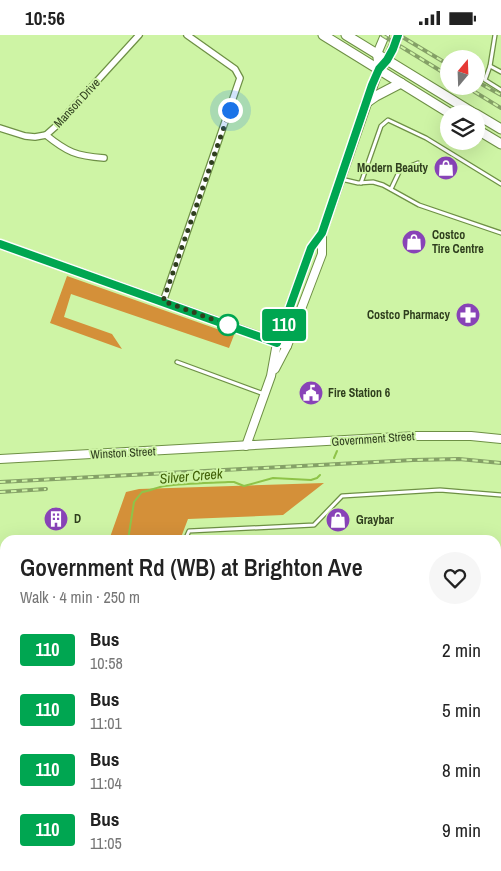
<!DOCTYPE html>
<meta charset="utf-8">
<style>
:root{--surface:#fff;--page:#f6f6f6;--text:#222;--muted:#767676}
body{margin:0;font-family:"Archivo Narrow",sans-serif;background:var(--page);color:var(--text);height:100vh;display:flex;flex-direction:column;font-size:19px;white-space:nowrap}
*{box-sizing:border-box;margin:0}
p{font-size:16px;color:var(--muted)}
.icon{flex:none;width:28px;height:28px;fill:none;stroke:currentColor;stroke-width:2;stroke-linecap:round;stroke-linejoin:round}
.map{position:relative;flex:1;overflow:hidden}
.details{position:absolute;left:0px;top:500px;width:501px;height:336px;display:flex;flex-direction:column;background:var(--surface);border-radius:15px 15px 0 0;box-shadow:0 5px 20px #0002}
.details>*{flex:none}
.badge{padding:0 10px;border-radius:4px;font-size:18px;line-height:32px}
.needle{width:32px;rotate:19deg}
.buttons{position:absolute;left:440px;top:15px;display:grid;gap:10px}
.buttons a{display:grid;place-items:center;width:45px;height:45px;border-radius:50%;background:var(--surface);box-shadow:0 5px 20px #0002;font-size:25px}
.you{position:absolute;width:25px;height:25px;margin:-12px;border:4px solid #fff;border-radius:50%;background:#1a73e8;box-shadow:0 0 0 8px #1a73e833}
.map>.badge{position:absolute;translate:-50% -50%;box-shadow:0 0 0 2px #fff}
.round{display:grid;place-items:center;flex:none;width:52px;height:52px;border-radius:26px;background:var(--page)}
.overview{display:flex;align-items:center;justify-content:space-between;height:85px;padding:0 20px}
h1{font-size:24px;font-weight:600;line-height:38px}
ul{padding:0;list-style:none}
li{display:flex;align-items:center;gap:15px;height:60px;padding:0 20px}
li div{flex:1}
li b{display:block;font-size:19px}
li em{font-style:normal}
li .badge{min-width:55px;font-weight:700;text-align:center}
.status{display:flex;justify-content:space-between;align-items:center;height:35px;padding:0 25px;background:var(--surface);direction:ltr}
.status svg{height:14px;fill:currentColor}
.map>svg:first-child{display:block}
.green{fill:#fdcb94}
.forest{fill:#d49039}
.water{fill:#8fc349}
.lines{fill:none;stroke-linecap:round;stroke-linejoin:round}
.stream{stroke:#8fc349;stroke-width:2}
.river{stroke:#8fc349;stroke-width:12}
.lane-casing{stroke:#6e9045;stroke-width:5.5}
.street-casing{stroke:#6e9045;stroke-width:8}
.secondary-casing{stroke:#6e9045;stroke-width:10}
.primary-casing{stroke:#6e9045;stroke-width:11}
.lane{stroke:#fff;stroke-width:3}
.street{stroke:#fff;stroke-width:5.5}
.secondary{stroke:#fff;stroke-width:8}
.primary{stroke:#fff;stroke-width:9}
.rail-casing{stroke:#85a167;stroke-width:4}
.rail{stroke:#cef4a5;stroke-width:2;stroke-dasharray:5.5;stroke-linecap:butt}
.line-casing{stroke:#fff;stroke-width:11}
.line{stroke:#00a651;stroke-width:8}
.walk{stroke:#2f3e1e;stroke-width:5;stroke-dasharray:0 9}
.stop-dot{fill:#fff;stroke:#00a651;stroke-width:2.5}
.labels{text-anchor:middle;stroke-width:4;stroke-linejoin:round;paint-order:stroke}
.street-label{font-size:12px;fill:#2f3e1e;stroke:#cef4a5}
.poi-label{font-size:12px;font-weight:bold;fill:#2f3e1e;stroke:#cef4a5;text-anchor:start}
.water-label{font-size:14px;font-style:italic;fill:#3f5f05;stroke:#cef4a5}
</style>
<div class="status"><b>10:56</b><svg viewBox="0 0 49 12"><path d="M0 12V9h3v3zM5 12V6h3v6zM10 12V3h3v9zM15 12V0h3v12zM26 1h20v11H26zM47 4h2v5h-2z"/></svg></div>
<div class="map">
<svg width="501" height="836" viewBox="0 0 501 836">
<rect width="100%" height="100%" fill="#cef4a5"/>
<g class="green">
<polygon points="501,558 501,821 496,824 496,559"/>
<polygon points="0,565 5,567 5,831 169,831 155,836 0,836"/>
</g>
<g class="forest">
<polygon points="67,241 234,300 229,313 71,259 64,282 112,299 122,314 50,288"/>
<polygon points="324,448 283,480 188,484 180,505 109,505 126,457 139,454"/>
<polygon points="0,565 5,567 5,690 0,689"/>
<polygon points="496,662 501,664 501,721 496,722"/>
<polygon points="496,774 501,786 501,836 429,836 422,831 496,831"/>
<polygon points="98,831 127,831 128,835 140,831 242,831 243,836 97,836"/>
<polygon points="267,831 323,831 324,836 268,836"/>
</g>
<polygon class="water" points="5,700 5,767 0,767 5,797 0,791 0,701"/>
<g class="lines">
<g class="stream">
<polyline points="334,423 337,416"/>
<path d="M128,505L134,467L142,457C150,456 157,452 165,451C185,448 207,448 228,447H234L244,451L273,443L311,445L317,443L320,440"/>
<polyline points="11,831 12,836"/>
<polyline points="91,831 96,836"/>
</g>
<polyline class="river" points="496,582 501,580"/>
<defs>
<g id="lane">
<polyline points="495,0 490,31 485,45 501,55"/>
<polyline points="490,31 501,37"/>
<polyline points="341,144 358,148 373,147 383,150 419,170 501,198"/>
<polyline points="361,148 381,91 388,85 426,103 501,149"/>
<polyline points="391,154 400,135 418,128"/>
<polyline points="177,327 264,359"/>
<polyline points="185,505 189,496 314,490 342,461 440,455 501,460"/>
<polyline points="0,528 5,527"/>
<polyline points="496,549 501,547"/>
<polyline points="496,567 501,565"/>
<polyline points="496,750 501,761"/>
<polyline points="355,831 356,836"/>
<polyline points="303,836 304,831"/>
</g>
<g id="street">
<polyline points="0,93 25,101 35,102 46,100 55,92 139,0"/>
<path d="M46,100C67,117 76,121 104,123"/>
<polyline points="163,267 240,43 235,34 187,0"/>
<polyline points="496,726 501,724"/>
<polyline points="171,836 183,831"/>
</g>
<g id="secondary">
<polyline points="379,34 377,19 385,0"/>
<polyline points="0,209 287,311"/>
<polyline points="275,334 287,311 322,219 322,198"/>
<polyline points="246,411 271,341 277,308 289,274 311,213 322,198 379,34 387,25 398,0"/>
<polyline points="0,424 417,401 471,401 501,404"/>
</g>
<g id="primary">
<polyline points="323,0 451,79"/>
<polyline points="346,0 475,79"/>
<polyline points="366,68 376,61 401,48"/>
<polyline points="476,79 501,94"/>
<polyline points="476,94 501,109"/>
</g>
</defs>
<use href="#lane" class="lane-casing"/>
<use href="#street" class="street-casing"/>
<use href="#secondary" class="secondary-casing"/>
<use href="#primary" class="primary-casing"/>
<use href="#lane" class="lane"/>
<use href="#street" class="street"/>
<use href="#secondary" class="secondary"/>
<use href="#primary" class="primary"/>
<defs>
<g id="rail">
<polyline points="382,0 449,41"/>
<polyline points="399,0 449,30"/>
<polyline points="476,46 501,60"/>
<polyline points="465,51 501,73"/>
<polyline points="0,447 413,425 459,424 501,428"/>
<polyline points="0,457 46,454"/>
</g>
</defs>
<use href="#rail" class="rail-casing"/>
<use href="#rail" class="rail"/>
</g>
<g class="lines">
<defs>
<polyline id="line" points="0,209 277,308 311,213 322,198 372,50 379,34 387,25 393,14 398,0"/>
</defs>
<use href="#line" class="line-casing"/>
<use href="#line" class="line"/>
<polyline class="walk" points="228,290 163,266 230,75"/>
</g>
<defs>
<symbol id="shop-disc" viewBox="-11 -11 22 22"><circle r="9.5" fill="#8843b7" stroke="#cef4a5"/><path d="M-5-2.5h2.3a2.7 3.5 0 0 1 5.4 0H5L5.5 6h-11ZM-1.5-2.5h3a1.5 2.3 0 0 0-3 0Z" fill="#fff"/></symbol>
<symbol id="pharmacy-disc" viewBox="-11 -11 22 22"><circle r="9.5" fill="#8843b7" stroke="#cef4a5"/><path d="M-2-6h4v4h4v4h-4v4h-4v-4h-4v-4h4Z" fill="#fff"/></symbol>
<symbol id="civic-disc" viewBox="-11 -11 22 22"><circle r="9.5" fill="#8843b7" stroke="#cef4a5"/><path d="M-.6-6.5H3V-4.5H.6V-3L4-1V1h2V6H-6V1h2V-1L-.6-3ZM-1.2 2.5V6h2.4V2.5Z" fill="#fff"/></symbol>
<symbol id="building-disc" viewBox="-11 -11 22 22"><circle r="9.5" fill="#8843b7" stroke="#cef4a5"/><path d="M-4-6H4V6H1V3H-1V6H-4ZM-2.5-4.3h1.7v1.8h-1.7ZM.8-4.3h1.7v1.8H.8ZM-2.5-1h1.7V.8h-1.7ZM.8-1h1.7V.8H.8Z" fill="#fff"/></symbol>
</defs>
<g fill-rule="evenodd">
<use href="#shop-disc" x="432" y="119" width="28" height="28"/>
<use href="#shop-disc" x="400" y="193" width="28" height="28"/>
<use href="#pharmacy-disc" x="454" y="266" width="28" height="28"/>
<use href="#civic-disc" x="297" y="344" width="28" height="28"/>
<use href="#building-disc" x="42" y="470" width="28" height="28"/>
<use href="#shop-disc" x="324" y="471" width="28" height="28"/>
</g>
<circle class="stop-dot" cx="228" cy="290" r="10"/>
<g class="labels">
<g class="street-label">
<text transform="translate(77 68) rotate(-47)" y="4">Manson Drive</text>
<text transform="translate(373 404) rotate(-4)" y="4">Government Street</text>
<text transform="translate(123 418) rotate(-3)" y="4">Winston Street</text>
</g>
<g class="poi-label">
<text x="428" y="137" text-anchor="end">Modern Beauty</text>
<text x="432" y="204">Costco<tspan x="432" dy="14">Tire Centre</tspan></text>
<text x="450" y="284" text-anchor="end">Costco Pharmacy</text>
<text x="328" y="362">Fire Station 6</text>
<text x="74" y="488">D</text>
<text x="356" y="489">Graybar</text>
</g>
<g class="water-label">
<text transform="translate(191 441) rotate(-5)" y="5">Silver Creek</text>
</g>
</g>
</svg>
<div class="buttons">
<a><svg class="needle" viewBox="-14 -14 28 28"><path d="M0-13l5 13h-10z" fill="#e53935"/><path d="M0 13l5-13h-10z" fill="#767676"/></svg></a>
<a><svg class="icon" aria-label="layers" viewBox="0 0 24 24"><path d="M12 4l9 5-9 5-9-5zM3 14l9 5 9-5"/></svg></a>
</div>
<div class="you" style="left:230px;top:75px"></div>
<b class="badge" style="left:284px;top:290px;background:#00a651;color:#fff">110</b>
<section class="details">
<div class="overview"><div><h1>Government Rd (WB) at Brighton Ave</h1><p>Walk · 4 min · 250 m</p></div><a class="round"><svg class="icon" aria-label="heart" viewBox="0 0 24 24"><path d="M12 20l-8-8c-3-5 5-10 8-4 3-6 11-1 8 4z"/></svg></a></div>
<ul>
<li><span class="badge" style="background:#00a651;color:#fff">110</span><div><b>Bus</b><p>10:58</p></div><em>2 min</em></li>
<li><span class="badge" style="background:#00a651;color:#fff">110</span><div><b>Bus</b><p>11:01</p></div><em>5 min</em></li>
<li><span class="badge" style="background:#00a651;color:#fff">110</span><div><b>Bus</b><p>11:04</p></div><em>8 min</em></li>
<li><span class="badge" style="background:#00a651;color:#fff">110</span><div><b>Bus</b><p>11:05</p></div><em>9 min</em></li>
</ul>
</section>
</div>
